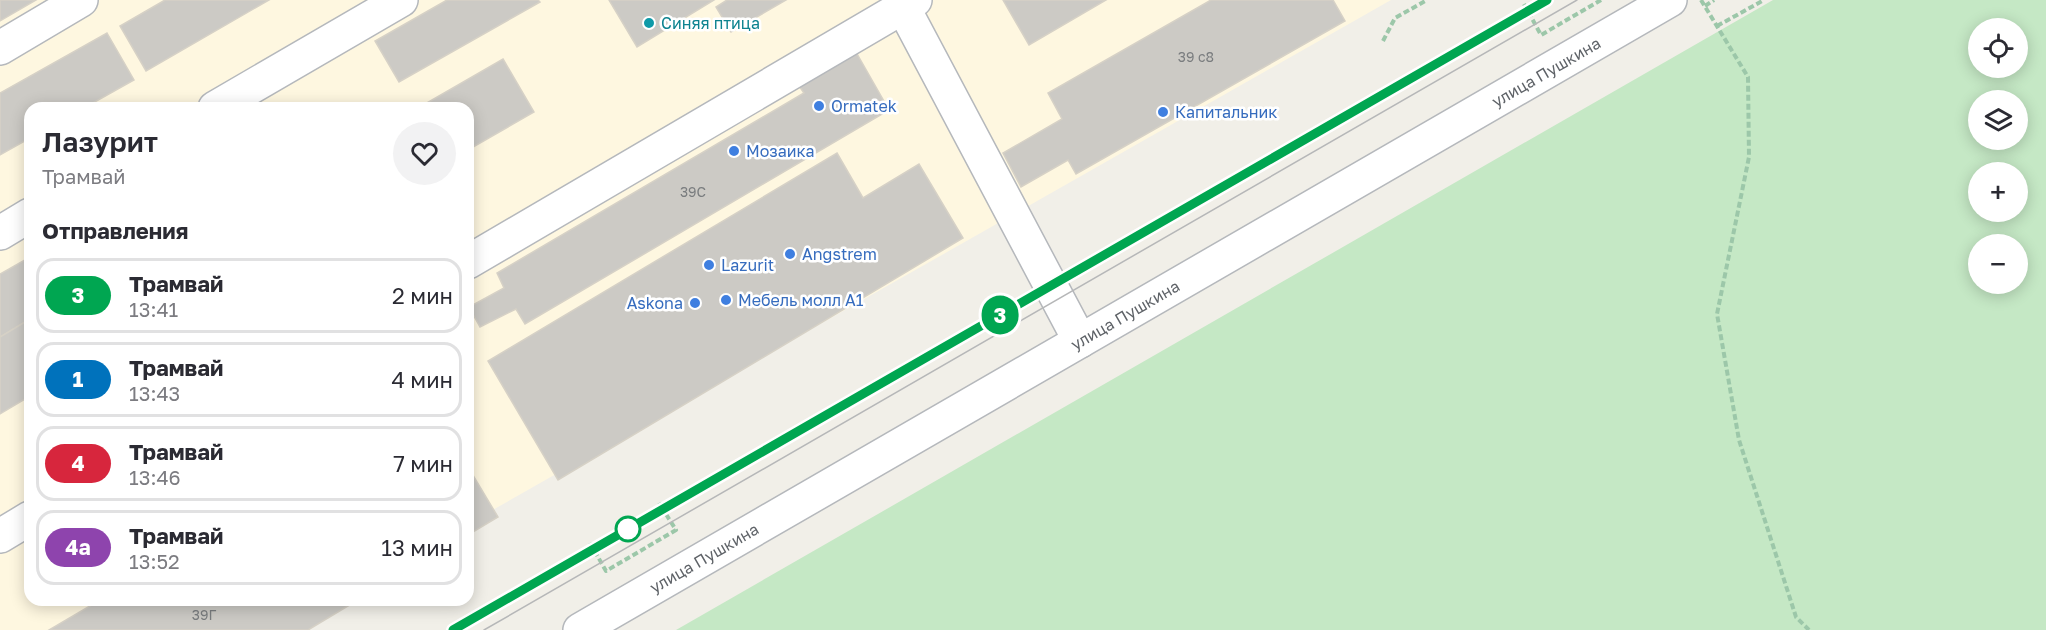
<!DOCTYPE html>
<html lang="ru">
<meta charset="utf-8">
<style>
:root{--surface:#fff;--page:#f2f2f3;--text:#2b2b33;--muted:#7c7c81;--line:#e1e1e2}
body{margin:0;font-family:"Golos Text",sans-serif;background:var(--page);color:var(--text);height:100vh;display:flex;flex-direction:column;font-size:22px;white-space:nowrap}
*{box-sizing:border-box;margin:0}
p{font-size:20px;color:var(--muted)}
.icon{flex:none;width:33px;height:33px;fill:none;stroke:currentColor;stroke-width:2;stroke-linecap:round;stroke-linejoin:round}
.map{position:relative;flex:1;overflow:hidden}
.sheet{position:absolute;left:24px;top:102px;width:450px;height:504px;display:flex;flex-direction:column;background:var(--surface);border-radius:18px;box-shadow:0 3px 15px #0003}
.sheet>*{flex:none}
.badge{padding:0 12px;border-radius:20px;font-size:21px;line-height:39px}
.buttons{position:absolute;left:1968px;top:18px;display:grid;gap:12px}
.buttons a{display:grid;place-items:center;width:60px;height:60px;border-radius:50%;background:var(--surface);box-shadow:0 3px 15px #0003;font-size:30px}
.map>.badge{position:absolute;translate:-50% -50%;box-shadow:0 0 0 3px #fff}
h2{padding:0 18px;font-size:22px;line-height:54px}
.round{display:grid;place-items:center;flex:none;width:63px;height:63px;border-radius:32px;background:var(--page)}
.summary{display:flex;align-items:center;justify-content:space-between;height:102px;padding:0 18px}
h1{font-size:28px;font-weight:600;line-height:45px}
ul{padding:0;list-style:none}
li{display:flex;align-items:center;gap:18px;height:75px;margin:0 12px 9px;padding:0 6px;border:3px solid var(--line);border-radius:18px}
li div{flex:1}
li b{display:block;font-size:22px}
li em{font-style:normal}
li .badge{min-width:66px;font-weight:700;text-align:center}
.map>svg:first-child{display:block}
.commercial{fill:#fef7e0}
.green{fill:#c5e8c5;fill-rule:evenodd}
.building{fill:#cccac5;stroke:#d6d1c6;stroke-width:1.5}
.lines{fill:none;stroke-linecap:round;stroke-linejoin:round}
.minor-casing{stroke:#b5b8bc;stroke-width:36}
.path{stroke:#9cc7a9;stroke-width:4;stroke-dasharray:6 3;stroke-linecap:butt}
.minor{stroke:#fff;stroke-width:33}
.tram{stroke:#b6b7b8;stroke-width:1.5}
.line-casing{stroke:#fff;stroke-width:14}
.line{stroke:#00a651;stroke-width:9}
.culture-dot{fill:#0f9aa8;stroke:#fff;stroke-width:2}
.shop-dot{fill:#3f7fe0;stroke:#fff;stroke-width:2}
.stop-dot{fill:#fff;stroke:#00a651;stroke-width:3}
.labels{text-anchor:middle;stroke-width:5;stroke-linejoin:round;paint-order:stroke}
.number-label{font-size:14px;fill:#7a7d7f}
.culture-label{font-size:16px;fill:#0d838f;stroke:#fff;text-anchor:start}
.street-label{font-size:16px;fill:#5f6368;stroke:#fff}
.shop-label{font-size:16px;fill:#366cbe;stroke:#fff;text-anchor:start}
</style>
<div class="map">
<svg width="2046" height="630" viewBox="0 0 2046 630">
<rect width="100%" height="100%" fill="#f1efe8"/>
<polygon class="commercial" points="0,0 1391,0 468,524 468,108 30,108 30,600 334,600 281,630 0,630"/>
<path class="green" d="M1773,0H2046V630H676ZM1978,28H2018V68H1978ZM1978,100H2018V140H1978ZM1978,172H2018V212H1978ZM1978,244H2018V284H1978Z"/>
<g class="building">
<polygon points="0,0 36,0 0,21"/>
<polygon points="165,0 269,0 146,71 120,26"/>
<polygon points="447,0 538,0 540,2 399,82 375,41"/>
<polygon points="609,0 714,0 637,47"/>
<polygon points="727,0 786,0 731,32 716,7"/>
<polygon points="1003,0 1106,0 1029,45"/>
<polygon points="1211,0 1333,0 1345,21 1076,174 1068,160 1021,187 1003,153 1062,119 1048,93"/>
<polygon points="107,33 134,80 84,108 30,108 30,138 0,155 0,93"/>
<polygon points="856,52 889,110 525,324 516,309 480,327 469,307 504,288 497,273 804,93 797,83"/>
<polygon points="503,59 534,112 468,150 468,108 418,108"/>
<polygon points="837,153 863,198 919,164 963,238 558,480 488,361"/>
<polygon points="30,257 30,319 0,337 0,274"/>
<polygon points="30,319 30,396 0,414 0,337"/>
<polygon points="468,467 498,517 468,535"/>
<polygon points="100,600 358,600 308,630 49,630"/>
</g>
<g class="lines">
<defs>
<g id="minor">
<polyline points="903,7 1080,341"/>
<polyline points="0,48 81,0"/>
<polyline points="215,108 401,0"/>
<polyline points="0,233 30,215"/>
<polyline points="468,262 915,0"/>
<polyline points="0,536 30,518"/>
<polyline points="580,630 1670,0"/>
</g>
</defs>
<use href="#minor" class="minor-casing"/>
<g class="path">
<polyline points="1701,0 1748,77 1749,157 1717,314 1739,440 1796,617 1809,630"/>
<polyline points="1524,4 1541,35 1601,0"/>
<polyline points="1705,6 1714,0"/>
<polyline points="1717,26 1764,0"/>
<polyline points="1383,41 1395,18 1427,0"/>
<polyline points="590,543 606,571 676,530 659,503"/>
</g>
<use href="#minor" class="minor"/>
<g class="tram">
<polyline points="454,630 1547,0"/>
<polyline points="484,630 1577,0"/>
</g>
</g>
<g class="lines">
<defs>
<polyline id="line" points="453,630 1547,0"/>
</defs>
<use href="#line" class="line-casing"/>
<use href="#line" class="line"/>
</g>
<circle class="culture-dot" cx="649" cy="23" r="6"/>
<g class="shop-dot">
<circle cx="819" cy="106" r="6"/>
<circle cx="1163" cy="112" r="6"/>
<circle cx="734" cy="151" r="6"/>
<circle cx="790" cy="254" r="6"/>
<circle cx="709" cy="265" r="6"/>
<circle cx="726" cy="300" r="6"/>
<circle cx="695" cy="303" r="6"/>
</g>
<circle class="stop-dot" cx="628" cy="529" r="12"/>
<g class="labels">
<g class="number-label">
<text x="1196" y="62">39 с8</text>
<text x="693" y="197">39С</text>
<text x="204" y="620">39Г</text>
</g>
<g class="culture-label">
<text x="661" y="29">Синяя птица</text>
</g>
<g class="street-label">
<text transform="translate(1546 72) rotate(-30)" y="6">улица Пушкина</text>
<text transform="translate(1125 315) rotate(-30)" y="6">улица Пушкина</text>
<text transform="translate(704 558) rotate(-30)" y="6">улица Пушкина</text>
</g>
<g class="shop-label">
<text x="831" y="112">Ormatek</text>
<text x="1175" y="118">Капитальник</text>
<text x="746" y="157">Мозаика</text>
<text x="802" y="260">Angstrem</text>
<text x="721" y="271">Lazurit</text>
<text x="738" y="306">Мебель молл А1</text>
<text x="683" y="309" text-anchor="end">Askona</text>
</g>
</g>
</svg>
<div class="buttons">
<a><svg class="icon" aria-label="locate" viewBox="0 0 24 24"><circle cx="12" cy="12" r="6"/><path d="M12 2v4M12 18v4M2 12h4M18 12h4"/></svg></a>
<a><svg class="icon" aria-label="layers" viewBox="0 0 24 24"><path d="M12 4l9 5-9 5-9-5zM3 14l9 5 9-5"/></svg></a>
<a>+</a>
<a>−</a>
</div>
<b class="badge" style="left:1000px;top:315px;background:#00a651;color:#fff">3</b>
<section class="sheet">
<div class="summary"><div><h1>Лазурит</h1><p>Трамвай</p></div><a class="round"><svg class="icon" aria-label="heart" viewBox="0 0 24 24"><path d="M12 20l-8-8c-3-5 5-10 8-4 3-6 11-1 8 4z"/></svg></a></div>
<h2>Отправления</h2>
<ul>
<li><span class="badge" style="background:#00a651;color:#fff">3</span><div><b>Трамвай</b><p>13:41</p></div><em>2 мин</em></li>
<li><span class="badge" style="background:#0072bc;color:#fff">1</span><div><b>Трамвай</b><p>13:43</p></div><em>4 мин</em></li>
<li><span class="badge" style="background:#d7263d;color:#fff">4</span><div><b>Трамвай</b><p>13:46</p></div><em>7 мин</em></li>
<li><span class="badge" style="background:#8e44ad;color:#fff">4а</span><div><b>Трамвай</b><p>13:52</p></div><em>13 мин</em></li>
</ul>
</section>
</div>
